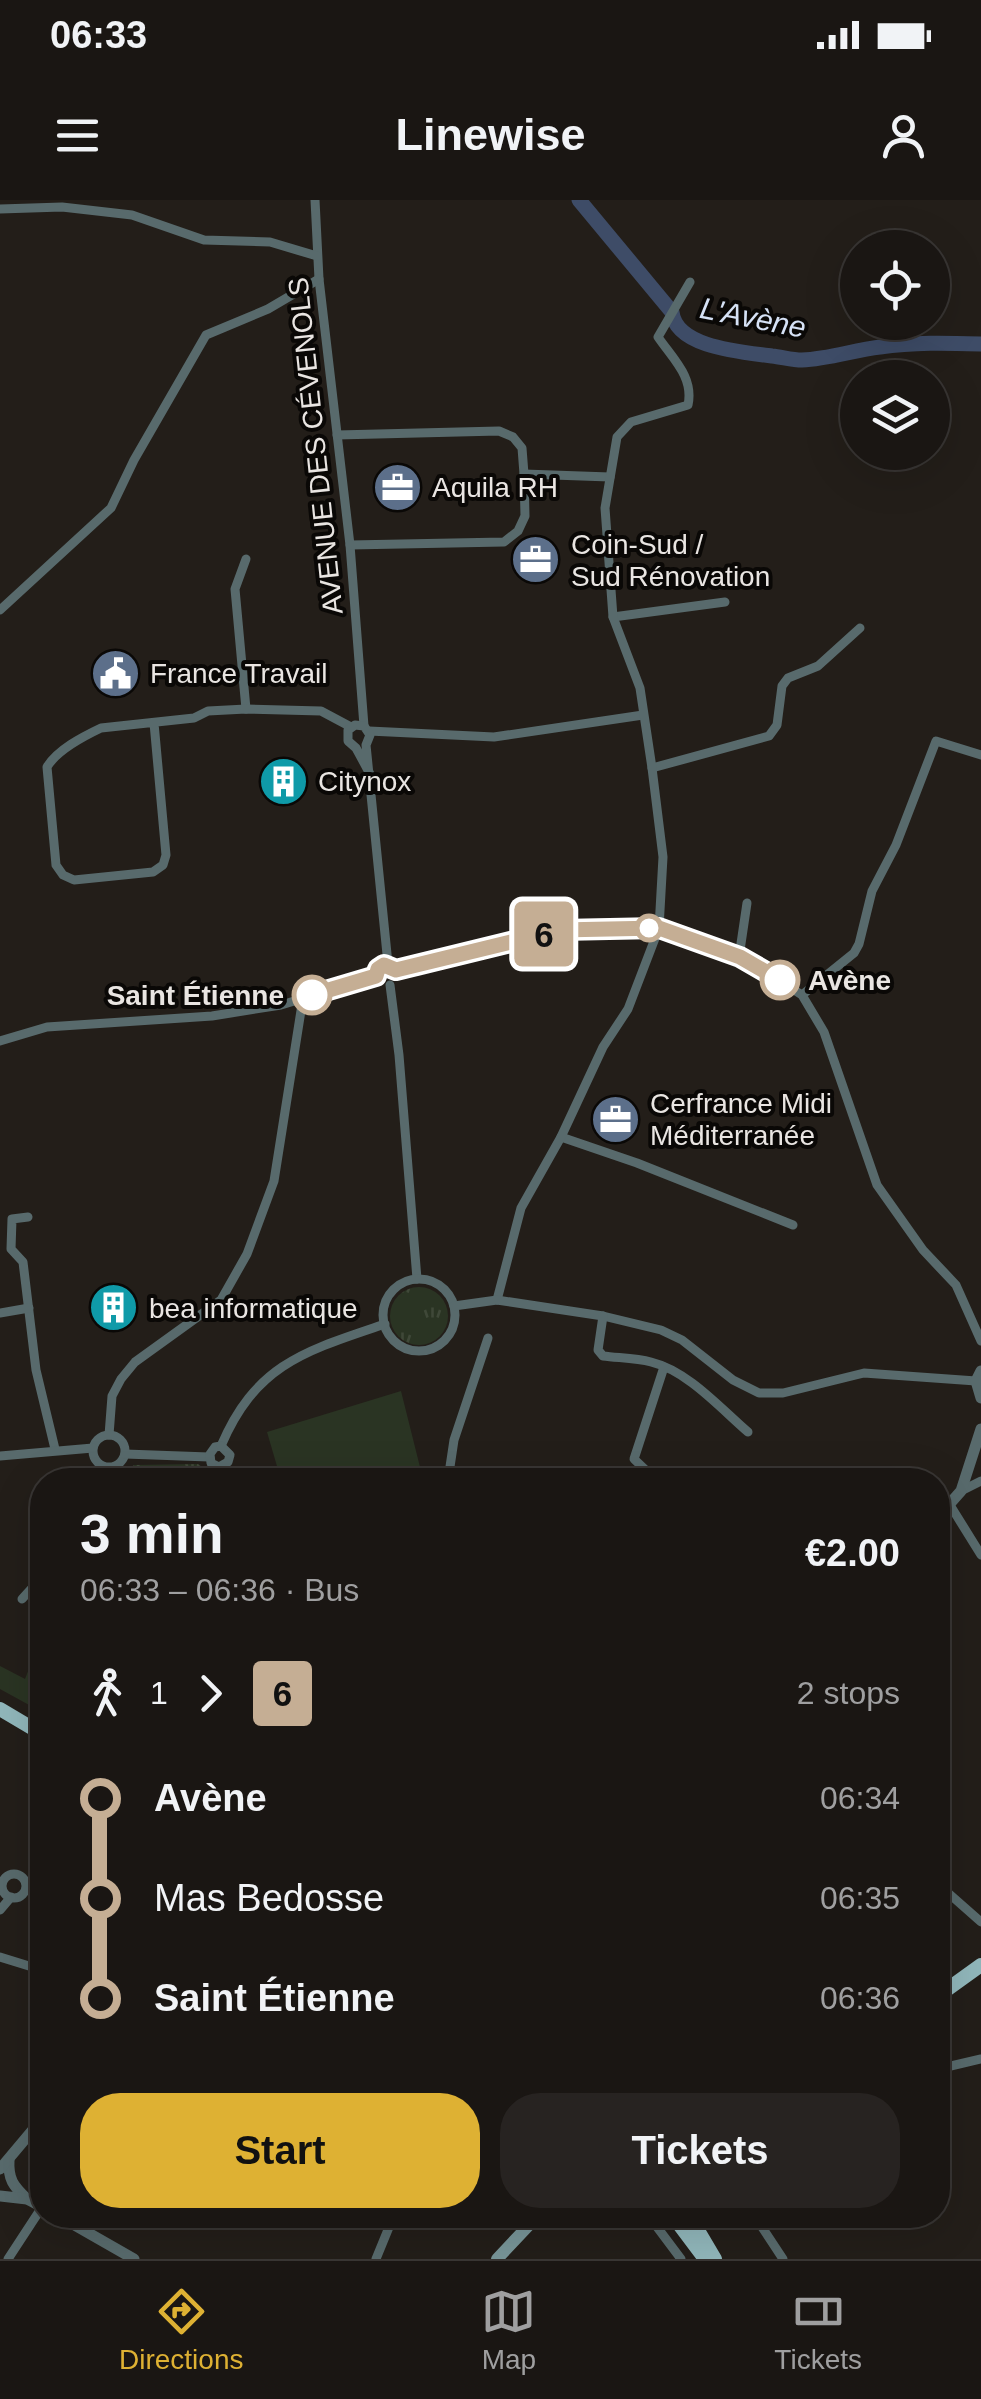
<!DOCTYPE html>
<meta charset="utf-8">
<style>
:root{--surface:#1a1613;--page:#272321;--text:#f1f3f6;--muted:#9f9fa0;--line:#383533;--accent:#deb133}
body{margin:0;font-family:Helvetica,sans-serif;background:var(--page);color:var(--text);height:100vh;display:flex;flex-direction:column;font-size:38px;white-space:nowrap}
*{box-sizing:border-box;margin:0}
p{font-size:32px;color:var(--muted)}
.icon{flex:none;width:55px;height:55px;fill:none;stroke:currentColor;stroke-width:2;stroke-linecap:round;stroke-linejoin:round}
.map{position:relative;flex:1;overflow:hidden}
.drawer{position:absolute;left:30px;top:1268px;width:920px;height:760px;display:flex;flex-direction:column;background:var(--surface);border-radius:40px;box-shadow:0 10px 40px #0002,0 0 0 2px var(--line)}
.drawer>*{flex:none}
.badge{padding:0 20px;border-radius:8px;font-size:35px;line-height:65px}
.buttons{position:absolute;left:840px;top:30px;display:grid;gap:20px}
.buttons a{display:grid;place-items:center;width:110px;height:110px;border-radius:50%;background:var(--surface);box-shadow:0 10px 40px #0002,0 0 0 2px var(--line);font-size:50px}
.map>.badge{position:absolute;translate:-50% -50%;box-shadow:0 0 0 5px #fff}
.legs{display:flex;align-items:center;gap:15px;height:110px;padding:0 50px;font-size:32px}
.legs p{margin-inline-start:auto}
.headline{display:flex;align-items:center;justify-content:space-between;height:170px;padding:0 50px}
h1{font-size:55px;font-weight:700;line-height:75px}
.action{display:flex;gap:20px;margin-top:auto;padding:20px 50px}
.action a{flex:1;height:115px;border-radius:40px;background:var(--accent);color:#111;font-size:40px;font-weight:700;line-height:115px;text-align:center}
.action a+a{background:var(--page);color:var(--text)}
ul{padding:0 50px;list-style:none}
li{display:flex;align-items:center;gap:35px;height:100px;font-size:38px}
li i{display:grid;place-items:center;width:15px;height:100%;margin:0 12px;background:currentColor}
li i::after{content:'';width:25px;height:25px;margin:-12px;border:8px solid;border-radius:50%;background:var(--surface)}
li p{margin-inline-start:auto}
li:first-child i{background:linear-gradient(#0000 50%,currentColor 0)}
li:last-child i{background:linear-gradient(currentColor 50%,#0000 0)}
.status{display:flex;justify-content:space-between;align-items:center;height:70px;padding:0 50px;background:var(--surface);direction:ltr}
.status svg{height:28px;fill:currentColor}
header{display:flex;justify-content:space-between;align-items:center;height:130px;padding:0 50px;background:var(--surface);font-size:45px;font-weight:700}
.tab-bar{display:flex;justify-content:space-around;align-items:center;height:140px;border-top:2px solid var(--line);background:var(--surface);font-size:28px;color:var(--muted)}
.tab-bar a{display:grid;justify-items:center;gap:5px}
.tab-bar .current{color:var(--accent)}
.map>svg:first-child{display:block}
.grass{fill:url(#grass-tufts)}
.pitch{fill:#2a3423}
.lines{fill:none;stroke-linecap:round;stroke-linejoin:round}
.river{stroke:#3e4c67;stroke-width:15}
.minor{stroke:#586a6c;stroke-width:9}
.tertiary{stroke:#586a6c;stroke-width:11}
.secondary{stroke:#789598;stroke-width:12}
.primary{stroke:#91b7bb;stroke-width:14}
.line-1-casing{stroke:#fff;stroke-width:22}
.line-1{stroke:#c5ae94;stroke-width:15}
.stop-1-dot{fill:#fff;stroke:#c5ae94;stroke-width:5}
.labels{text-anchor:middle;stroke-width:8;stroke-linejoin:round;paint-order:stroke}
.street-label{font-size:28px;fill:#e9e5e2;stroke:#0a0806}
.poi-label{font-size:28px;fill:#e9e5e2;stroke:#0a0806;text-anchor:start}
.stop-label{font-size:28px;font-weight:bold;fill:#e9e5e2;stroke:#0a0806;text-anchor:start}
.water-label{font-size:30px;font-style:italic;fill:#d5e1f5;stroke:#0a0806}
</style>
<div class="status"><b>06:33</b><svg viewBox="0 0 49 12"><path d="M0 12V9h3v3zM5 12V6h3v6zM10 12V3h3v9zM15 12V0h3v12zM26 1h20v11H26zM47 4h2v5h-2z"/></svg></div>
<header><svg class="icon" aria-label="menu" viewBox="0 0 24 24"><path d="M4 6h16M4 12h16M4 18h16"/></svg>Linewise<svg class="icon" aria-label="person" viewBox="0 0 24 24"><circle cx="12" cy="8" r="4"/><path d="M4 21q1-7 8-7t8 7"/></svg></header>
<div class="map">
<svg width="981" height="2059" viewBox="0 0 981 2059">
<defs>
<pattern id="grass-tufts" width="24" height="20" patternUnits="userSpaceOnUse" patternTransform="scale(2.5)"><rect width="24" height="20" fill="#2a3423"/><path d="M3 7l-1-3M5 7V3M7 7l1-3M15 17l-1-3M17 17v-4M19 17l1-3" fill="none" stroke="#3f4838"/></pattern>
</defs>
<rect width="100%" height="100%" fill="#231e19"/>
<g class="grass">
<circle cx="419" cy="1116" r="29"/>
<polygon points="198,1264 211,1273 214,1280 114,1280 134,1265"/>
<polygon points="33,1459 42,1470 42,1512 0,1489 0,1466 25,1479"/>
</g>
<polygon class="pitch" points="401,1191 422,1275 405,1280 281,1280 267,1232"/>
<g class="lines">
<path class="river" d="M579,0L672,112C676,148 743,152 772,156C782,157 792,160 802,160C829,159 854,150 880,147C914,142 947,143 981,144"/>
<g class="minor">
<polyline points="315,0 319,79 350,345 364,526"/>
<polyline points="0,9 62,7 132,15 204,40 270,42 317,56"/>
<polyline points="337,235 499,231 513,237 522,248 524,274 525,316 518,331 504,342 350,345"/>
<polyline points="524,274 610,277"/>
<polyline points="246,359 235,389 246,509"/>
<polyline points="0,410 111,308 134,260 206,135 268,109 319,79"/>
<polyline points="613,417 725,402"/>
<path d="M154,523L166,655L163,665L153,672L74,680L63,675L56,665L47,567C57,550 82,537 101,528L194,518L208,511L246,509L321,511L351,527"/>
<polyline points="369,531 494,537 643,515"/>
<polyline points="652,568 769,536 777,525 782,486 788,478 818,466 860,428"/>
<polyline points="370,574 356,548 348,541 348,530 355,525 364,526 370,535 366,545 388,764"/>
<polyline points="739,757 747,703"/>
<polyline points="396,771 560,730 659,728 739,757 780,781 802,795 824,832 877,985 923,1050 956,1085 981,1141"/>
<polyline points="390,785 399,855 417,1079"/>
<polyline points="802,795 854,753 859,744 872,691 896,645 936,541 981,555"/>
<polyline points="0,841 47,827 212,816 281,805 377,776"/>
<polyline points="561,937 637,963 793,1025"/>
<polyline points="28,1017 12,1019 11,1049 23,1062 36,1170 55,1249"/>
<circle cx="419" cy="1115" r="36"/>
<path d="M497,1100L521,1008L561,937L603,847L628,809L659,728L663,657L652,568L640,488L613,417L605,308L617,237L631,222L688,205C694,177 673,159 658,137L690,82"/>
<polyline points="454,1106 497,1100 603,1116 661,1130 682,1140 733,1180 759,1193 783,1193 864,1173 976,1181"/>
<polyline points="0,1113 29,1108"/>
<path d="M603,1116L598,1150L603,1156C618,1158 636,1158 651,1162C688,1171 720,1208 748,1232"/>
<polyline points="109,1235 112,1196 121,1179 135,1162 221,1100 247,1054 274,981 303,798"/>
<circle cx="109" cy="1251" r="16"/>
<path d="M221,1246C256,1164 305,1151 385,1124"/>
<polyline points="125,1254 209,1257"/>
<polyline points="0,1256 93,1248"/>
<polyline points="219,1267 211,1263 210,1254 215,1247 221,1246"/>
<polyline points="219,1267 228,1262 230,1255 221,1246"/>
<polyline points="653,1277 634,1259 664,1167"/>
<polyline points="448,1280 454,1240 488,1138"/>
<polyline points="961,1291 981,1281"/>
<polyline points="950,1305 981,1355"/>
<polyline points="22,1399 42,1377"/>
<circle cx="14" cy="1686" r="12"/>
<polyline points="938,1684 981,1722"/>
<polyline points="0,1710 11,1697"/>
<polyline points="0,1757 42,1770"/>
<polyline points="938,1869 981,1859"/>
<polyline points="648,2015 681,2059"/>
<polyline points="754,2015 783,2059"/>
<polyline points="8,2059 42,2007"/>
<polyline points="376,2059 394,2015"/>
</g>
<g class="tertiary">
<polyline points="981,1171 976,1181 981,1198"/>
<polyline points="938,1317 961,1291 981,1229"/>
<path d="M9,1960C8,1979 13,1986 27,1999"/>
<polyline points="0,1969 42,1919"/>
<polyline points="0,1996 27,1999 42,2007"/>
<polyline points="57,2015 134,2059"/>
</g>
<polyline class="secondary" points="497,2059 531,2023 547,2015"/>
<g class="primary">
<polyline points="0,1509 42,1534"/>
<polyline points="938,1796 981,1765"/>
<polyline points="672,2015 705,2059"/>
<polyline points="689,2015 715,2059"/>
</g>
</g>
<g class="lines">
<defs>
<polyline id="line-1" points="312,795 376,776 378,769 384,765 396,770 560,730 659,728 740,757 780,780"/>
</defs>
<use href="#line-1" class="line-1-casing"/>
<use href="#line-1" class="line-1"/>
</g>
<defs>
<symbol id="office-disc" viewBox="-11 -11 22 22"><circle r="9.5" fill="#5c6f8a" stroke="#0a0806"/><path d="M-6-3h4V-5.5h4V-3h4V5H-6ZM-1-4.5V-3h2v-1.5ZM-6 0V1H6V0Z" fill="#fff"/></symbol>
<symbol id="civic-disc" viewBox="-11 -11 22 22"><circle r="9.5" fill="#5c6f8a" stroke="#0a0806"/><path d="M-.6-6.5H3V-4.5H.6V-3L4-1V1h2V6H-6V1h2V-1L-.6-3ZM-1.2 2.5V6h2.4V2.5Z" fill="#fff"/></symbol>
<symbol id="building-disc" viewBox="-11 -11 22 22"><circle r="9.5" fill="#0f9aa8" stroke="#0a0806"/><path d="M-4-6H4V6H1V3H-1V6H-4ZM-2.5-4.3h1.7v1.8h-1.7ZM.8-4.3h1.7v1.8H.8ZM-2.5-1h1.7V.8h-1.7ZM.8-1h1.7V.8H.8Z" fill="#fff"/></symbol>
</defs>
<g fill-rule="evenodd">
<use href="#office-disc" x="370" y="260" width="55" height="55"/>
<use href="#office-disc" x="508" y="332" width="55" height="55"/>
<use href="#civic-disc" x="88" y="446" width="55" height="55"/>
<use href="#building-disc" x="256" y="554" width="55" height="55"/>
<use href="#office-disc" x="588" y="892" width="55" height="55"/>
<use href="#building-disc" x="86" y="1080" width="55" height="55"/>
</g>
<g class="stop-1-dot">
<circle cx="649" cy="728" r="12"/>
<circle cx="780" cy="780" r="18"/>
<circle cx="312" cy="795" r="18"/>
</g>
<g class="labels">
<g class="street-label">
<text transform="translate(315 246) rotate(-96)" y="10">AVENUE DES CÉVENOLS</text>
</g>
<g class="poi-label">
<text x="432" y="297">Aquila RH</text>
<text x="571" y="354">Coin-Sud /<tspan x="571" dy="32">Sud Rénovation</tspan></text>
<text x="150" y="483">France Travail</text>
<text x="318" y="591">Citynox</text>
<text x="650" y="913">Cerfrance Midi<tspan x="650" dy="32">Méditerranée</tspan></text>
<text x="149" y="1118">bea informatique</text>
</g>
<g class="stop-label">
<text x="808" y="790">Avène</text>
<text x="284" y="805" text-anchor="end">Saint Étienne</text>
</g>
<g class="water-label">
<text transform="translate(753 118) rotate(11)" y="10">L'Avène</text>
</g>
</g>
</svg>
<div class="buttons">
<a><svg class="icon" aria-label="locate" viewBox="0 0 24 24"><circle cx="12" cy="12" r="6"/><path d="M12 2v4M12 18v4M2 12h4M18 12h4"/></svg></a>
<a><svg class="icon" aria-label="layers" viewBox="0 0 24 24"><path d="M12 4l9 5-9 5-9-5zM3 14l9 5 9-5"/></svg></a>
</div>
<b class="badge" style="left:544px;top:734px;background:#c5ae94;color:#111">6</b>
<section class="drawer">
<div class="headline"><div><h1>3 min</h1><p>06:33 – 06:36 · Bus</p></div><b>€2.00</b></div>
<div class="legs"><svg class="icon" aria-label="walk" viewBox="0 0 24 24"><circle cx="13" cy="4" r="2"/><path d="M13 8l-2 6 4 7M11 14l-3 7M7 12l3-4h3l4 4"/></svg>1<svg class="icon" aria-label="forward" viewBox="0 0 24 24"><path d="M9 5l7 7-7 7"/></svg><b class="badge" style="background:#c5ae94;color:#111">6</b><p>2 stops</p></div>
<ul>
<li><i style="color:#c5ae94"></i><b>Avène</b><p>06:34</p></li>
<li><i style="color:#c5ae94"></i><span>Mas Bedosse</span><p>06:35</p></li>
<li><i style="color:#c5ae94"></i><b>Saint Étienne</b><p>06:36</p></li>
</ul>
<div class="action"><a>Start</a><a>Tickets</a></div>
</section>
</div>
<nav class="tab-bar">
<a class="current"><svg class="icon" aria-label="directions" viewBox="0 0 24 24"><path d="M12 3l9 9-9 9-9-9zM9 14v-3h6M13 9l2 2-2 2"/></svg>Directions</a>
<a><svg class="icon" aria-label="map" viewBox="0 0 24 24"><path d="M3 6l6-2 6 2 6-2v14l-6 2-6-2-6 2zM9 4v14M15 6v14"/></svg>Map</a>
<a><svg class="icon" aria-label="tickets" viewBox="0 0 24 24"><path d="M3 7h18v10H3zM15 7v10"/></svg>Tickets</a>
</nav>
